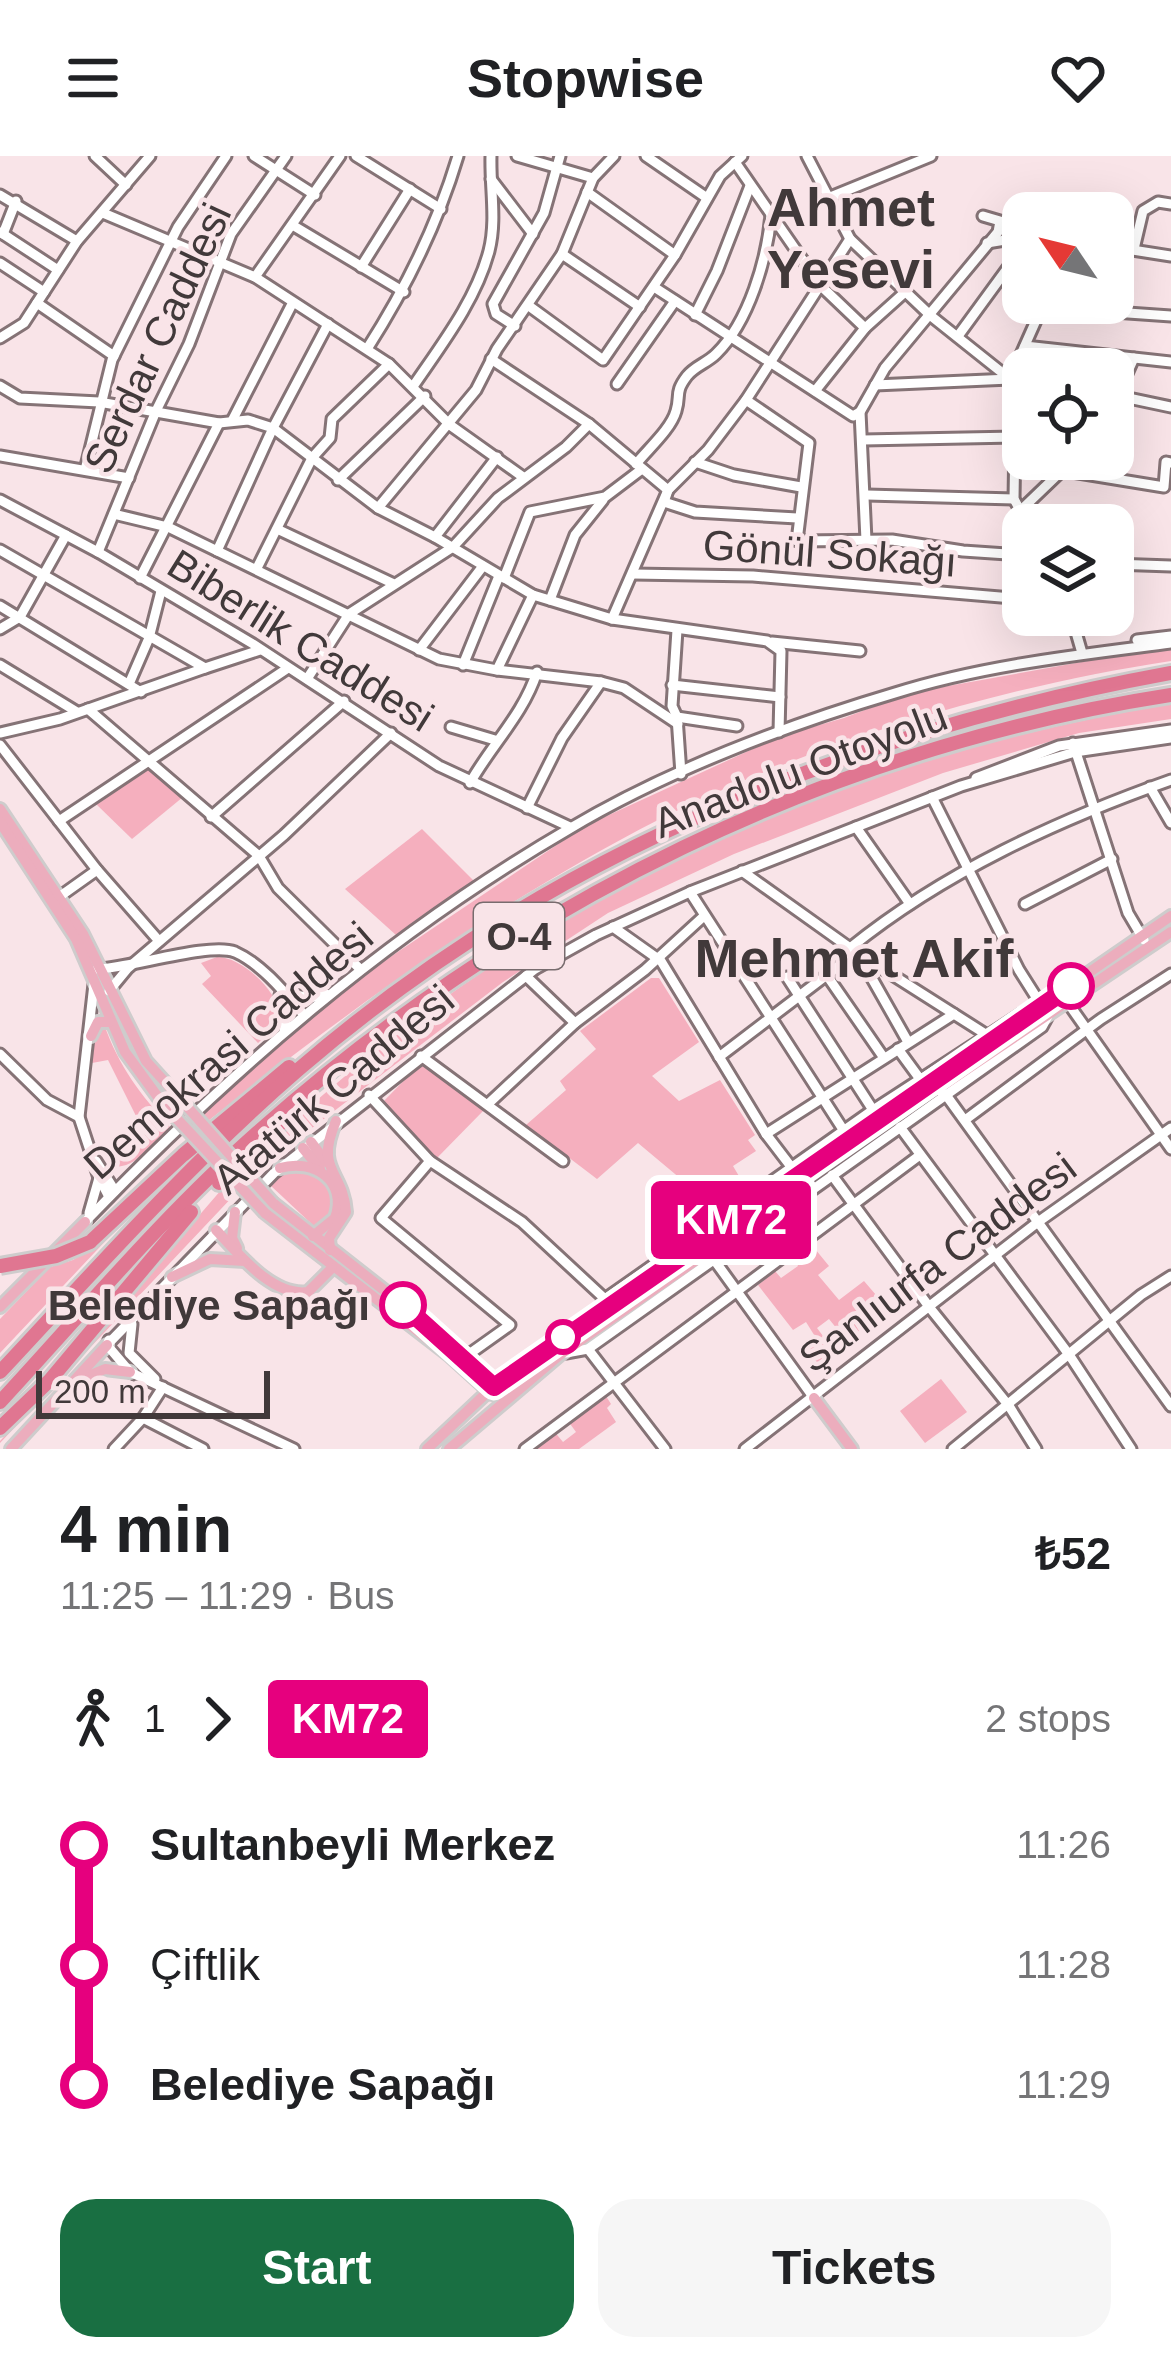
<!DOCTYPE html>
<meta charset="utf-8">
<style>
:root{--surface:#fff;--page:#f6f6f6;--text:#202124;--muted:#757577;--accent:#196f42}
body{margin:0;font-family:Arial,sans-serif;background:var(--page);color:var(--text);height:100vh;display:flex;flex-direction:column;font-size:45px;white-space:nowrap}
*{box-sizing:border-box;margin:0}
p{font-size:39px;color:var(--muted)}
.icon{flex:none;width:66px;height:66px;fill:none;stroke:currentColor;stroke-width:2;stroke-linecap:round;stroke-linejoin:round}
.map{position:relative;height:1293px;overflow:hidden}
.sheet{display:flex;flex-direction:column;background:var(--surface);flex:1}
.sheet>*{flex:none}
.badge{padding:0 24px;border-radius:9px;font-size:42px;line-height:78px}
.needle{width:78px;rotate:305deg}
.controls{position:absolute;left:1002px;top:36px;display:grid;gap:24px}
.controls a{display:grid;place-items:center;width:132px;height:132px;border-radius:24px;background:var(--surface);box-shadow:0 12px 48px #0002;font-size:60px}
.scale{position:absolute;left:36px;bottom:30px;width:234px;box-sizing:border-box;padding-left:12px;border:6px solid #41393a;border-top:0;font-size:33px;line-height:42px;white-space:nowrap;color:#41393a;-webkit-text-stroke:9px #f9e4e8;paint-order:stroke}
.map>.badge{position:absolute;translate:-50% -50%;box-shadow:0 0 0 6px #fff}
.legs{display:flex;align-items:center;gap:18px;height:132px;padding:0 60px;font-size:39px}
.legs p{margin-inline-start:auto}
.overview{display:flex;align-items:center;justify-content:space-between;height:204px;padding:0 60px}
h1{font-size:66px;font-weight:800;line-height:90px}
.cta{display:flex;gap:24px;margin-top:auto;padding:24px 60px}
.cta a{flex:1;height:138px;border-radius:36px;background:var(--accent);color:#fff;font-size:48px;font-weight:800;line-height:138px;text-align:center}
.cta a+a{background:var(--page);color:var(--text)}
ul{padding:0 60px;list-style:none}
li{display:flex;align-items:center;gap:42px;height:120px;font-size:45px}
li i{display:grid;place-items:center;width:18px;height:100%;margin:0 15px;background:currentColor}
li i::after{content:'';width:30px;height:30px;margin:-15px;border:9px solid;border-radius:50%;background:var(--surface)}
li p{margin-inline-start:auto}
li:first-child i{background:linear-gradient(#0000 50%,currentColor 0)}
li:last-child i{background:linear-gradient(currentColor 50%,#0000 0)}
header{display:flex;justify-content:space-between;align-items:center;height:156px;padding:0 60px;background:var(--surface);font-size:54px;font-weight:800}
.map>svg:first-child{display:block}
.green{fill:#f5afbe}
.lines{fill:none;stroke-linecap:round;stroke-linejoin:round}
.major-tunnel{stroke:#d4c2c5;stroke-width:10;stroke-dasharray:10 5;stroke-linecap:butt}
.minor-casing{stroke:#857376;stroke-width:15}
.major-casing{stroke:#cecccc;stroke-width:16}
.highway-casing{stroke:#cecccc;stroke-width:20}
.minor{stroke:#fff;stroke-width:9}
.major{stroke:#ecadbd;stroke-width:10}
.highway{stroke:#e07691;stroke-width:14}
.major-bridge-casing{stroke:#cecccc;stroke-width:16;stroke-linecap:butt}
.highway-bridge-casing{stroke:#cecccc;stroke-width:20;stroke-linecap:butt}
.major-bridge{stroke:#ecadbd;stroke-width:10}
.highway-bridge{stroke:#e07691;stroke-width:14}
.line-1-casing{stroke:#fff;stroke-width:27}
.line-1{stroke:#e6007e;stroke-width:18}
.stop-1-dot{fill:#fff;stroke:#e6007e;stroke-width:6}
.labels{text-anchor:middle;stroke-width:9;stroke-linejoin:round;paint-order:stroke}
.shield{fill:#f9e4e8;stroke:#786c6e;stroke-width:3}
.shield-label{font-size:39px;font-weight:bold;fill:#41393a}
.street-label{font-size:42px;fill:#41393a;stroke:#f9e4e8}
.stop-label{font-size:42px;font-weight:bold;fill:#41393a;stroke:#f9e4e8;text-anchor:end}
.district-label{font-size:54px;font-weight:bold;fill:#41393a;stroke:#f9e4e8}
</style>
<header><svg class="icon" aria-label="menu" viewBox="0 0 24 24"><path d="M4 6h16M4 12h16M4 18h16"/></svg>Stopwise<svg class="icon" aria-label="heart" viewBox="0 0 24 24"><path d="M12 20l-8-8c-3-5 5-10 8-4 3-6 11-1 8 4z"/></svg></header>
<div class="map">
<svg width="1171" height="1293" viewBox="0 0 1171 1293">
<rect width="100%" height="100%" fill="#f9e4e8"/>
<g class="green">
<path d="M1171,490V505C1003,530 812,587 660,663C497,746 351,853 208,965L201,957L309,860L359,822L585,670L781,580L844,562L909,537Z"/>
<path d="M1171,548V563L1079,577L943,617L734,698L608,757L503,826L257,1014L249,1006C278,975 312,949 344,921C575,723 872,596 1171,548Z"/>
<polygon points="147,611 183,641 132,683 95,647"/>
<polygon points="422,673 475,726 396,779 345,733"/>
<path d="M217,801C244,801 278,837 283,863L258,887L202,828L211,820L201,807Z"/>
<polygon points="651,822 659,822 699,886 652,920 679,945 720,924 755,979 748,984 756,995 733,1010 746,1032 718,1054 638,987 597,1023 526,969 566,934 560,925 596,893 580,875"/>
<path d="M104,868C119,911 140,938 170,971C152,989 137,1013 110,1011L145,978L108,904L92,907L96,870Z"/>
<polygon points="422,906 485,953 435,1004 381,948"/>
<polygon points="293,1008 320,1016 335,1040 332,1063 317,1073 269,1028"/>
<polygon points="228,1026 237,1036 0,1287 0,1285 39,1245"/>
<polygon points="112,1078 0,1197 0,1163 50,1111 73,1104"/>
<polygon points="811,1088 829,1110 818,1119 839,1144 864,1125 882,1146 878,1149 881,1154 868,1165 863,1159 854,1166 859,1175 846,1184 829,1163 817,1172 835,1196 824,1205 833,1215 827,1220 810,1197 801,1202 798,1197 816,1182 806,1166 793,1174 758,1129 775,1115 781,1122 798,1110 794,1100"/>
<polygon points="941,1223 967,1256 925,1287 900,1255"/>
<polygon points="604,1237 611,1248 607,1252 616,1266 579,1293 529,1293 553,1274 563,1286 576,1276 568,1265"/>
</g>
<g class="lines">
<g class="major-tunnel">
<polyline points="686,1095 940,919"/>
<polyline points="695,1105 942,931"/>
</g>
<defs>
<g id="minor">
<polyline points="95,0 126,29"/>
<polyline points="254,0 315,39"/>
<polyline points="356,0 441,53"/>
<polyline points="517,0 593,22"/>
<polyline points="646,0 707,42"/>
<polyline points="807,0 850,83 931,160 1010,223 1015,281 1014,343 1028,369"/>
<polyline points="735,6 820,129 865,172"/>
<polyline points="491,23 533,78"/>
<polyline points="587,36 675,99"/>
<polyline points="0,39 77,85"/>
<polyline points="828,42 931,0"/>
<polyline points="103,57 255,121 389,208 450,269 523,321"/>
<polyline points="294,70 404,136"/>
<polyline points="0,76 58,114"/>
<polyline points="3,78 16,45"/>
<polyline points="987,87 1023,81"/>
<polyline points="1113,91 1171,100"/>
<polyline points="1134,93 1143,55 1158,46 1171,48"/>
<polyline points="562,98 640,151"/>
<polyline points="0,107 44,136"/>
<polyline points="361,111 410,33"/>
<polyline points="255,121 340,0"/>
<polyline points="654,131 853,260 860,256"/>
<polyline points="37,147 114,200"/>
<polyline points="529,150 603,204 675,99 720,20 742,0"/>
<polyline points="695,159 717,115 750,30"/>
<polyline points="515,170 496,158 493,148 544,57 560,0"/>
<polyline points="958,180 1023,91"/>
<polyline points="0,182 24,167 77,85 150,0"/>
<polyline points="1025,190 1171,206"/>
<path d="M367,193C406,132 437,70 458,0"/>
<polyline points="617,228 675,145"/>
<path d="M414,229C442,188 476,144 489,95C497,64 490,32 491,0"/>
<polyline points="875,229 1010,223 1042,151 1171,160"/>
<polyline points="0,230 20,242 99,246 219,267 248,264 273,272 378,352 435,381 533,439 612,463 767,485 781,495 779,576"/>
<polyline points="815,235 865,172 904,137"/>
<polyline points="1119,240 1171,251"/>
<polyline points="746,244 809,287 797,385 892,384 963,395 1023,399"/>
<polyline points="1113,249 1134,202"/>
<polyline points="233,263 292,148"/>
<polyline points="589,268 668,334 664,346 695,356 797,362"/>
<polyline points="863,284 1015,281"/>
<polyline points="0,300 129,322"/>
<polyline points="695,306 734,319 801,331"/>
<path d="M636,308C648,293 671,273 676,255C681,239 674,237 687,220C695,210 707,207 716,198C749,166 767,103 771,59"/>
<polyline points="85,314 112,204 178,71 226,0"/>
<polyline points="1066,315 1164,331 1166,306 1171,307"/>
<polyline points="338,324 425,240"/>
<polyline points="867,339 1014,343"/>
<polyline points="0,344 98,396 253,488 439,610 570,671"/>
<polyline points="378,352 476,234 497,193 562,98 593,22 614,0"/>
<polyline points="1022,353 1074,303"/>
<polyline points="114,358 168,371 439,503 497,514 601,526 624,532 678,568"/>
<polyline points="277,373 392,427"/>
<polyline points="435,381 497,301"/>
<polyline points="866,384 860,256 885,212 998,76 1000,65 983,60"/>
<polyline points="0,394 205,512 260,494"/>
<polyline points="217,395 273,272 328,168"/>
<polyline points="98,396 156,255 189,188 231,78 286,0"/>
<polyline points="1113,408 1171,410"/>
<polyline points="257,412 312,302 330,282 332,263 389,208"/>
<polyline points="633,418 753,420 1023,443"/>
<polyline points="140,422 219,267"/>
<polyline points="504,422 530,356 605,341 642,313"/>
<polyline points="550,444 575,379 603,344"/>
<polyline points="0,450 141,536"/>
<polyline points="1071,459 1082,497"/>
<polyline points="612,463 668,334 708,294 746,244 850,83"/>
<polyline points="0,473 20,461 66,379"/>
<polyline points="677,474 672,550 677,561 681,618"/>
<polyline points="1137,484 1171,480"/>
<polyline points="772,486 860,495"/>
<polyline points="419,494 483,410"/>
<polyline points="0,509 77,556"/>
<polyline points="463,509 499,420"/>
<polyline points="497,514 533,439"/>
<polyline points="307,523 349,458 453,391 498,342 566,291 589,268 491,203"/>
<polyline points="129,528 149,482 161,435"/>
<polyline points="672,529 780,541"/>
<polyline points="88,553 259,700 278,732 360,813"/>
<polyline points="677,561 737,570"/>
<polyline points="451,571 495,584"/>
<polyline points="0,577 60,563 205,512"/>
<polyline points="1073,587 1128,757 1144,784"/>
<polyline points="0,589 97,714 159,785"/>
<polyline points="976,622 1059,590 1171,574"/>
<path d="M470,627C492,588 523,559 537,516"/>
<polyline points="1150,631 1171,667"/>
<polyline points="932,641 1019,814 1038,844"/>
<polyline points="527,652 562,582 601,526"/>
<polyline points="211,661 344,545"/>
<polyline points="59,665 288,512"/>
<polyline points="856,671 910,748"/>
<polyline points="742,715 850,792 987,879"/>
<polyline points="690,736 844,975"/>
<polyline points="59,741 97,714"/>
<polyline points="1025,748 1112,703"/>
<polyline points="613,771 661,805 766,978 792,1012"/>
<path d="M850,792C944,716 1058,664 1171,624"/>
<path d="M97,813C130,812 210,786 235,796C262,808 286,838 304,859"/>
<polyline points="526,820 575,867"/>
<polyline points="787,821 873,954"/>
<polyline points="828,821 884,902"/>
<polyline points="94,828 79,961 99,1022 109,1041"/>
<polyline points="109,835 128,812 284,679 391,577"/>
<polyline points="290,838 311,842 326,838"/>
<polyline points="280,839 287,860 284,874"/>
<polyline points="1068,847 1171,993"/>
<polyline points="898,893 920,923 946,939 1171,1250"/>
<polyline points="0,898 47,944 79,961"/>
<polyline points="421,900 563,1005"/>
<polyline points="719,901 857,796 908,886"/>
<polyline points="369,939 430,1005 522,1066 605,1143"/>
<polyline points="488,948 575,867 645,814 704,760"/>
<polyline points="965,964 1101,863 1171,818"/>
<polyline points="900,971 1070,1200 1131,1293"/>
<polyline points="766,978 954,858"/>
<polyline points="96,1005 115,1035"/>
<polyline points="430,1005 381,1062 510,1169 465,1201"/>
<polyline points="832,1019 930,1152 1009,1250 1036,1293"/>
<polyline points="89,1057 99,1022"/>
<path d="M85,1066C229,916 388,778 569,673C666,615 787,569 895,537C984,509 1079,499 1171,487"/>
<polyline points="715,1105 814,1242"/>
<polyline points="597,1155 605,1143 873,954 1050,839"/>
<polyline points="132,1168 129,1197 155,1223"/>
<polyline points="109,1184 107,1189 130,1216 294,1293"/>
<polyline points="107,1189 274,1017 535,813 596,779 690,736 961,630 1075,596 1171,582"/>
<polyline points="588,1193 665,1293"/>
<polyline points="566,1197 588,1193 1042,871 1048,860"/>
<polyline points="143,1262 203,1293"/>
<polyline points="114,1293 143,1262 163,1231"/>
<polyline points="525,1293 920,999"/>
<polyline points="745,1293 1038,1066 1171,972"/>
<polyline points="953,1293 1141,1139 1171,1120"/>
</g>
<g id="major">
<polyline points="0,653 83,778 146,905 174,936"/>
<polyline points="0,666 76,783 125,896 163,948"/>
<polyline points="91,880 98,866 110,866"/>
<polyline points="940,919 1171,760"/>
<polyline points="945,928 1171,776"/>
<polyline points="311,986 326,1006"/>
<polyline points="303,992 320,1013"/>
<path d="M280,1012C314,1002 348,1025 335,1062L313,1080"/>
<polyline points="273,1047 403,1149 494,1230"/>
<polyline points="235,1056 232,1082 237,1092"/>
<polyline points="265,1057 450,1200 492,1238"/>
<path d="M216,1074C238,1097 272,1141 308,1136L332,1112"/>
<path d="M330,1094L329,1082L346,1056C343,1014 314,1015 336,965"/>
<polyline points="172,1121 210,1103 245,1105"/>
<polyline points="0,1151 85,1066"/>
<polyline points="81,1223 105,1213 130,1216"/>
<polyline points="814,1242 852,1293"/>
<polyline points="11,1293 107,1189"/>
<polyline points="427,1293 494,1230 686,1095"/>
<polyline points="449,1293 561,1198 695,1105"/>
</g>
<g id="highway">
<polyline points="219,1027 281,967"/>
<polyline points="90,1086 183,999 289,911"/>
<path d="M0,1216C97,1112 191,1006 299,913C548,698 850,576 1171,517"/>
<path d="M0,1246C84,1155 165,1058 258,976C516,747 829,592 1171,539"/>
<polyline points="0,1272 50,1224 191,1056"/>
</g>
</defs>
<use href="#minor" class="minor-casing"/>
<use href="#major" class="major-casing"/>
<use href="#highway" class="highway-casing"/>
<use href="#minor" class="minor"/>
<use href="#major" class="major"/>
<use href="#highway" class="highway"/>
<defs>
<g id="major-bridge">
<polyline points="174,936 273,1047"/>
<polyline points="163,948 265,1057"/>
</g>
<polyline id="highway-bridge" points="0,1110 56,1100 90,1086"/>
</defs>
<use href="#major-bridge" class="major-bridge-casing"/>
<use href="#highway-bridge" class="highway-bridge-casing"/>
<use href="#major-bridge" class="major-bridge"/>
<use href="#highway-bridge" class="highway-bridge"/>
</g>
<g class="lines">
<defs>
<polyline id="line-1" points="403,1149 494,1231 1071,830"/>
</defs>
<use href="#line-1" class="line-1-casing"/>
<use href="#line-1" class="line-1"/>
</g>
<g class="stop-1-dot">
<circle cx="1071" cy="830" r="21"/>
<circle cx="403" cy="1149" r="21"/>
<circle cx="563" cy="1181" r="15"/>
</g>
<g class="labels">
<rect class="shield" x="474" y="747" width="90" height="66" rx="9"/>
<g class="shield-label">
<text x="519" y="794">O-4</text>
</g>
<g class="street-label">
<text transform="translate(157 182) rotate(-65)" y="15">Serdar Caddesi</text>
<text transform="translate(830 397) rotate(4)" y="15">Gönül Sokağı</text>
<text transform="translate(301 484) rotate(32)" y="15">Biberlik Caddesi</text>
<text transform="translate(800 613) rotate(-21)" y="15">Anadolu Otoyolu</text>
<text transform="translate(228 894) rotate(-41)" y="15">Demokrasi Caddesi</text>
<text transform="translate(333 933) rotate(-40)" y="15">Atatürk Caddesi</text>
<text transform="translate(937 1106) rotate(-37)" y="15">Şanlıurfa Caddesi</text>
</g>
<g class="stop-label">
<text x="370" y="1164">Belediye Sapağı</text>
</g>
<g class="district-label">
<text x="851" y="70">Ahmet<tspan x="851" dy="62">Yesevi</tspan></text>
<text x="854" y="821">Mehmet Akif</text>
</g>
</g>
</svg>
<div class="controls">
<a><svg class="needle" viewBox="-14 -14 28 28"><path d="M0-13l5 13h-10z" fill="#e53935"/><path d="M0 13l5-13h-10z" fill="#757577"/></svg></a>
<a><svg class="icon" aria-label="locate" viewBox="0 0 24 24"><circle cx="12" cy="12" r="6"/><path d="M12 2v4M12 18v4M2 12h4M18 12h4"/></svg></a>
<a><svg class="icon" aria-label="layers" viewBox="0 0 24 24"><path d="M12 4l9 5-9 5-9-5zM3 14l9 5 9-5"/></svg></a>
</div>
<div class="scale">200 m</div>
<b class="badge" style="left:731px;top:1064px;background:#e6007e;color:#fff">KM72</b>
</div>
<section class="sheet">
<div class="overview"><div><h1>4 min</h1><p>11:25 – 11:29 · Bus</p></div><b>₺52</b></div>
<div class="legs"><svg class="icon" aria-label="walk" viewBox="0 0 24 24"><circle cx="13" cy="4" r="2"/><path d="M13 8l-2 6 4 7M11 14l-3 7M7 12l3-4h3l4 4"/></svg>1<svg class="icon" aria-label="forward" viewBox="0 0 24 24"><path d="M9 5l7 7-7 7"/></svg><b class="badge" style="background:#e6007e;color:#fff">KM72</b><p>2 stops</p></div>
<ul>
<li><i style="color:#e6007e"></i><b>Sultanbeyli Merkez</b><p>11:26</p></li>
<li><i style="color:#e6007e"></i><span>Çiftlik</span><p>11:28</p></li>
<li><i style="color:#e6007e"></i><b>Belediye Sapağı</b><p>11:29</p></li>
</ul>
<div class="cta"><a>Start</a><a>Tickets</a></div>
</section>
